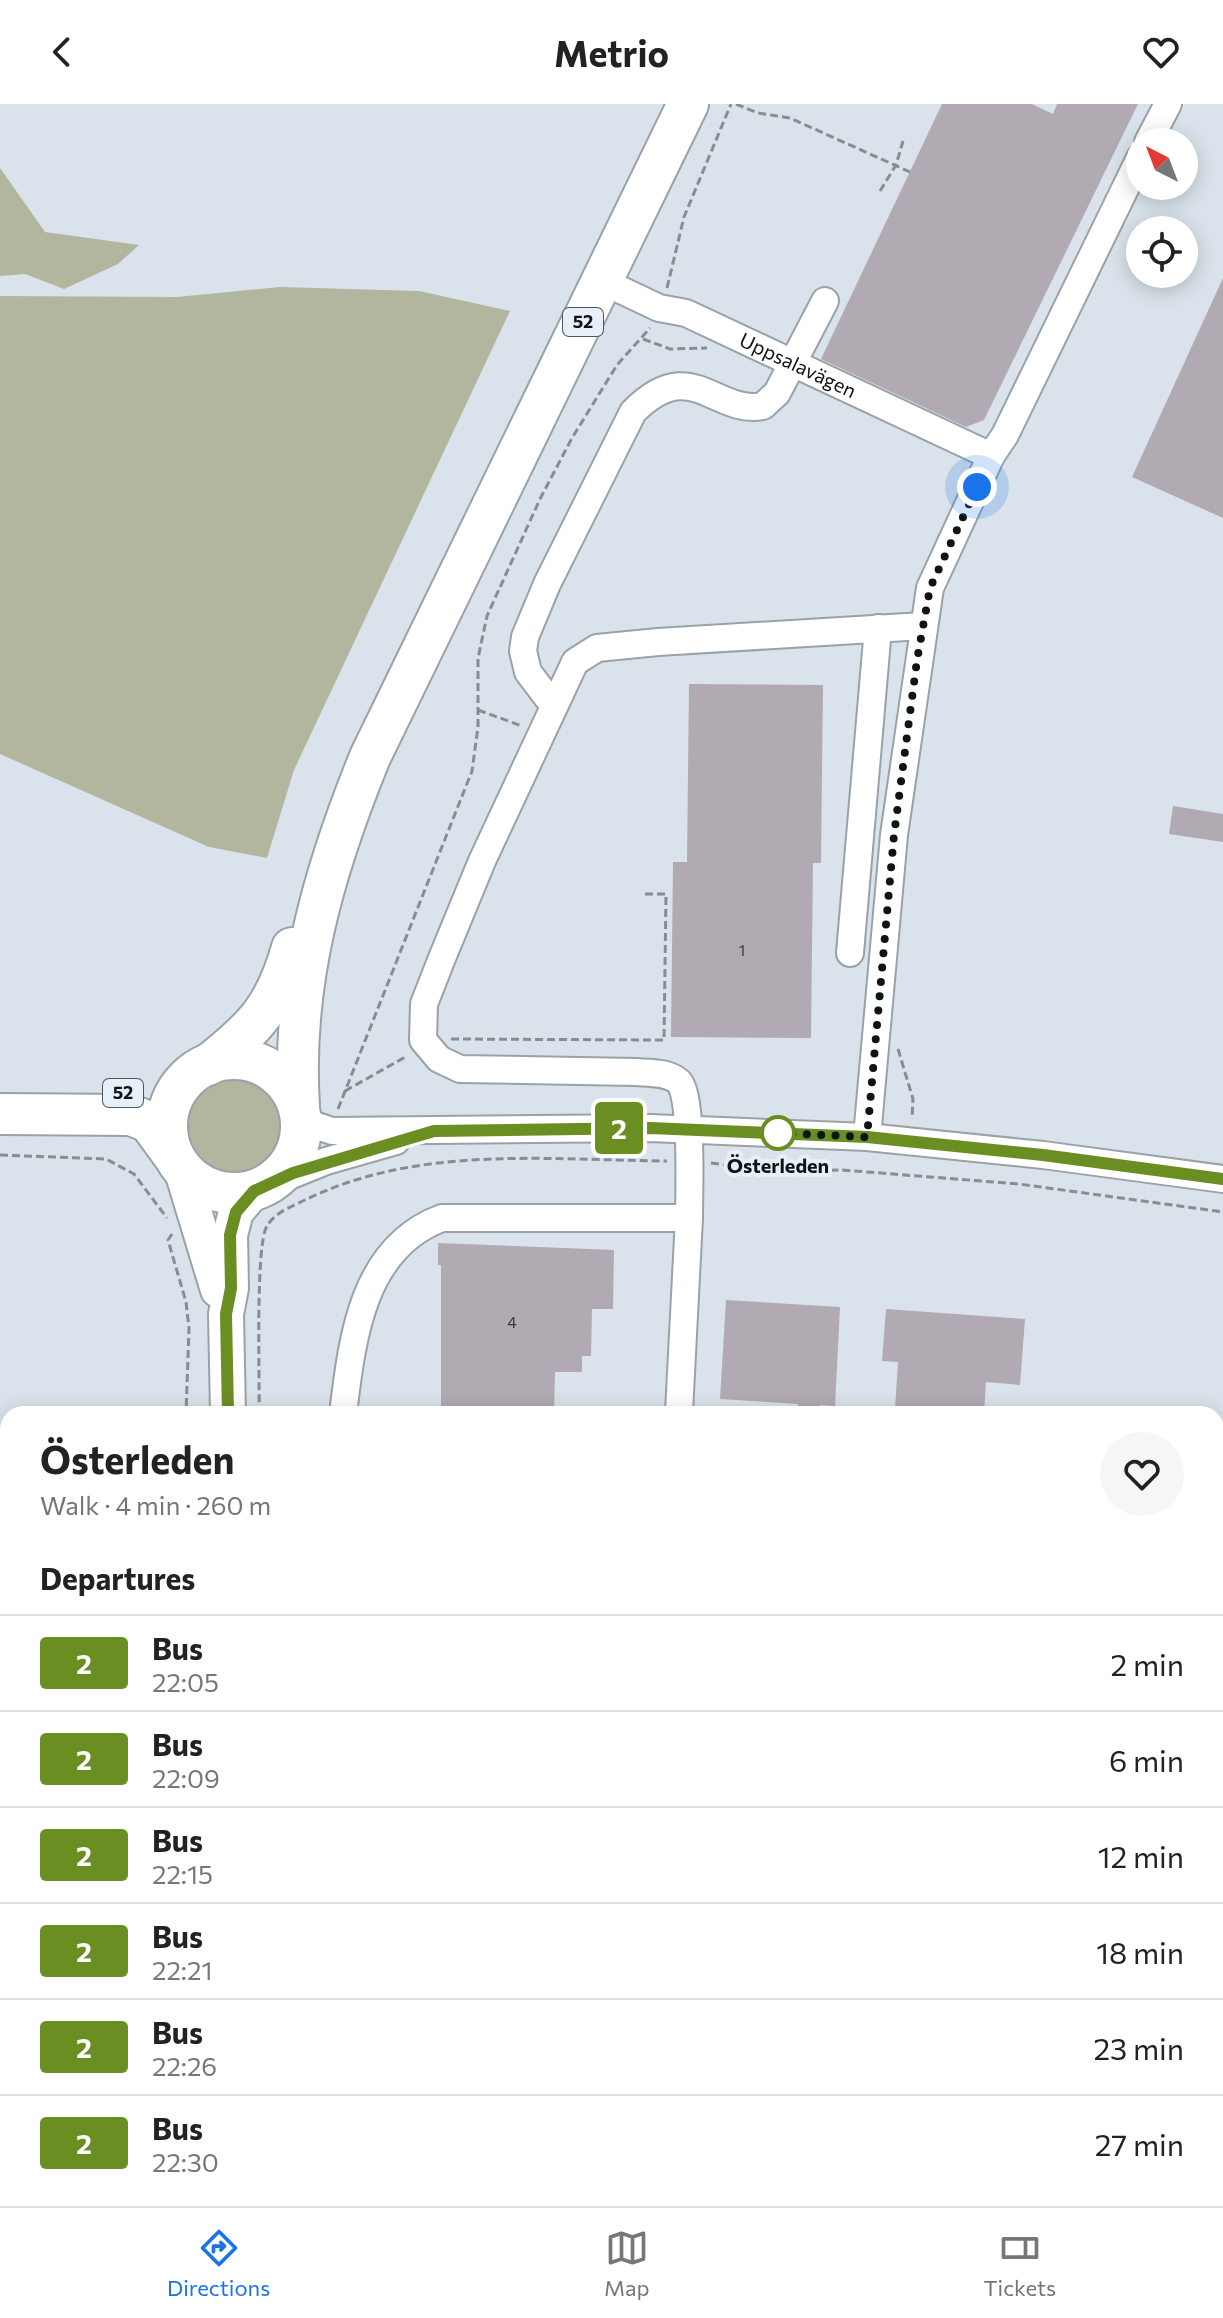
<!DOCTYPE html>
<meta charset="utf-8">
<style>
:root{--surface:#fff;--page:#f6f6f6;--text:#222;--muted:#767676;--line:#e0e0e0;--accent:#1a73e8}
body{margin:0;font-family:Commissioner,sans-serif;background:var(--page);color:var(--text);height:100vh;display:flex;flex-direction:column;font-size:30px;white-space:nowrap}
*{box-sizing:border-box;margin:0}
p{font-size:26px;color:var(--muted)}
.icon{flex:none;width:44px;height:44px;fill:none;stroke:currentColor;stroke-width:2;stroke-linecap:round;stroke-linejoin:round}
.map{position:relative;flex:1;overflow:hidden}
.details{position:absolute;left:0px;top:1302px;width:1224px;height:800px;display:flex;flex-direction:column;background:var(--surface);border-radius:24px 24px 0 0;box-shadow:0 4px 20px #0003}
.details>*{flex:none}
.badge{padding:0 16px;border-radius:6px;font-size:28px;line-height:52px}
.needle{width:52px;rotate:318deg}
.fabs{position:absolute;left:1126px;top:24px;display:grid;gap:16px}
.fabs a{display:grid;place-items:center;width:72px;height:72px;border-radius:50%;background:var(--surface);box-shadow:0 4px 20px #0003;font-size:40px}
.you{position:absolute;width:40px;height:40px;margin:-20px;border:6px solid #fff;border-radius:50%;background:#1a73e8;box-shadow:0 0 0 12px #1a73e833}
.map>.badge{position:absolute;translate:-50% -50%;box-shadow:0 0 0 4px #fff}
h2{padding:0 40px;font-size:30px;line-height:72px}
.round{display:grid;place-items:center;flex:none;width:84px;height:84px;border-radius:42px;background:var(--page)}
.head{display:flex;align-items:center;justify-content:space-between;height:136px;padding:0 40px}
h1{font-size:38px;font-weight:700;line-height:60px}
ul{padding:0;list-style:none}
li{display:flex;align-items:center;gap:24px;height:96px;padding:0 40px;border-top:2px solid var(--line)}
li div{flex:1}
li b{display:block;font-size:30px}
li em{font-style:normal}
li .badge{min-width:88px;font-weight:700;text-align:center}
header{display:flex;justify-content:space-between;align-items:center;height:104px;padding:0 40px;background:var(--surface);font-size:36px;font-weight:700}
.tab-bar{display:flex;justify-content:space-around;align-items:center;height:112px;border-top:2px solid var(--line);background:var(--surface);font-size:22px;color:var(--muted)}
.tab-bar a{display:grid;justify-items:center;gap:4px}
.tab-bar .selected{color:var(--accent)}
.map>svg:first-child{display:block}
.green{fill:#b2b69e}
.building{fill:#b1aab3}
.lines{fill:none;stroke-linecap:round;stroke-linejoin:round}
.minor-casing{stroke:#99a2a9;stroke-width:30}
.major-casing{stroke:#99a2a9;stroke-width:38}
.highway-casing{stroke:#99a2a9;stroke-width:44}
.path{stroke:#868d93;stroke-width:3;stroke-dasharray:8 4;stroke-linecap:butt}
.minor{stroke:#fff;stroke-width:26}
.major{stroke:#fff;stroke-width:34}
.highway{stroke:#fff;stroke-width:40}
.line-casing{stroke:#fff;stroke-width:18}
.line{stroke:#6b8e23;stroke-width:12}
.walk{stroke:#101316;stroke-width:8;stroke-dasharray:0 14.4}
.stop-dot{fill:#fff;stroke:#6b8e23;stroke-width:4}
.labels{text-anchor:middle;stroke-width:8;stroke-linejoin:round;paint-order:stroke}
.number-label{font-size:16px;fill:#38393d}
.shield{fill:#e7f0f8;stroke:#50555a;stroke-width:2}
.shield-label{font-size:18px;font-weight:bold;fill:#101316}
.street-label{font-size:20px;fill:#101316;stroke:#e7f0f8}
.stop-label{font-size:20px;font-weight:bold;fill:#101316;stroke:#e7f0f8}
</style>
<header><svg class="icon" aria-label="back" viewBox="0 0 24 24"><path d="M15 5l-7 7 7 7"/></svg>Metrio<svg class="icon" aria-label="heart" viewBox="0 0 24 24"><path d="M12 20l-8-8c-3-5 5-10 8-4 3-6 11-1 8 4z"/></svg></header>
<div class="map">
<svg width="1223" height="2102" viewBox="0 0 1223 2102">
<rect width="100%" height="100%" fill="#dae3eb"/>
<g class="green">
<polygon points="0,64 45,128 139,141 118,160 64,185 25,170 0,172"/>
<polygon points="280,183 419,187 510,207 294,666 267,754 209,743 0,650 0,192 177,193"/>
<circle cx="233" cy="1022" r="48"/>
<polygon points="1216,1397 1223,1400 1223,1507 1216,1503"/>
<polygon points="1216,1531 1223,1557 1223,1791 1216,1790"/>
<polygon points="8,1854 8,2094 198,2094 201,2102 0,2102 0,1856"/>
</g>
<g class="building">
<polygon points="942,0 1032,0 1053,10 1057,0 1138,0 984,316 966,323 821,255"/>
<polygon points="1223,174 1223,414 1132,373"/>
<polygon points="689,580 823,581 821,759 813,759 811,934 671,933 673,758 687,758"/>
<polygon points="1173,702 1223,710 1223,738 1169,730"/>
<polygon points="438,1139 614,1146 613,1205 592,1205 591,1252 582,1252 582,1268 555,1268 554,1310 441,1310 441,1161 438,1161"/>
<polygon points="726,1196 840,1203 835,1302 820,1301 820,1310 798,1310 798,1300 720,1295"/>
<polygon points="886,1205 1025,1215 1020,1281 986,1278 984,1310 895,1305 898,1258 882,1257"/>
</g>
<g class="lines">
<defs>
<g id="minor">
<polyline points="1148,38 1168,0"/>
<path id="s1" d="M602,177L659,204L686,209L991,352"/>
<path d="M553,601L528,568L523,547L525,533L547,480L633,308C691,249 714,311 763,302L777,289L825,197"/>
<polyline points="850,849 878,524"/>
<polyline points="300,1008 314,1021 332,1027 650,1024 867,1033 1043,1051 1223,1075"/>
<polyline points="867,1033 894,731 930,484 991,352 1005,331 1140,54"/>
<polyline points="267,1081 326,1057 396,1037"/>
<polyline points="679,1308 689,1114"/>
<path d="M343,1310C352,1237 361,1144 442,1114H689C689,1091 693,988 678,977C667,968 650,969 636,968L460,965L439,955L423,936L424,900L442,854L482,757L575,558L597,544L658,538L923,522"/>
<polyline points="623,2094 630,2102"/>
<polyline points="667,2094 673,2102"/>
</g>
<g id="major">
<polyline points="181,1064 218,1186"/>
<polyline points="228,1310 226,1210 231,1184 230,1131 236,1108 254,1087"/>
<polyline points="253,2094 255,2102"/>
</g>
<g id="highway">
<circle cx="234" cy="1022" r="67"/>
<path d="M208,961C255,924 275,904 292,844"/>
<path d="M299,1002C291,878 324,766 370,653L688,0"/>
<polyline points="0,1010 131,1011 149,1018 173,1051"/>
</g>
</defs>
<use href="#minor" class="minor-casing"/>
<use href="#major" class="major-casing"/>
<use href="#highway" class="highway-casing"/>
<g class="path">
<polyline points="736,0 758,9 790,14 910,68"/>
<polyline points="880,87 896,61 903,37"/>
<polyline points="667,184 684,113 731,0"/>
<polyline points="643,235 670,245 707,244"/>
<polyline points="478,606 522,622"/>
<polyline points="451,935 664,936 666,790 641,790"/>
<polyline points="898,945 913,995 912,1015"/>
<polyline points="345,987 407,952"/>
<polyline points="338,1005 472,667 478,623 478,554 487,512 540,395 572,334 617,261 650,224"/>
<polyline points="0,1051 106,1055 134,1070 167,1114"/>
<polyline points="711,1059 779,1068 842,1066 1019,1080 1223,1108"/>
<polyline points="172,1130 168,1136 186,1198 189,1224 186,1310"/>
<path d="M259,1310C260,1278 255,1141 267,1122C275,1108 293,1102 307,1095C419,1041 547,1056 667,1057"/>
<polyline points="150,2094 152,2102"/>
<polyline points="319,2094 320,2102"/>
</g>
<use href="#minor" class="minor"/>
<use href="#major" class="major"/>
<use href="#highway" class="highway"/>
</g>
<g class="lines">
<defs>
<polyline id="line" points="228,1310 226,1210 231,1184 230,1131 236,1108 254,1087 293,1069 434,1027 650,1024 867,1033 1043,1051 1223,1075"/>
</defs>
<use href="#line" class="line-casing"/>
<use href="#line" class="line"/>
<polyline class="walk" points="778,1029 867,1033 894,731 917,556 930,484 977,383"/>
</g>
<circle class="stop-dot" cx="778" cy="1029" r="16"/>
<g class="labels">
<g class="number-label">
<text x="742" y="852">1</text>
<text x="512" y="1224">4</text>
</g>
<g class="shield">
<rect x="563" y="204" width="40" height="28" rx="6"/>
<rect x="103" y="975" width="40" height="28" rx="6"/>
</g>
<g class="shield-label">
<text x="583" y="224">52</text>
<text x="123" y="995">52</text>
</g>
<g class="street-label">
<text dy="7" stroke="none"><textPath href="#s1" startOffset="214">Uppsalavägen</textPath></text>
</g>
<g class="stop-label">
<text x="778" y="1069">Österleden</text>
</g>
</g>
</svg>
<div class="fabs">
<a><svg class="needle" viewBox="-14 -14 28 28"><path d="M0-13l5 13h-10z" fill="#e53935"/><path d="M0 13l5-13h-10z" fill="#767676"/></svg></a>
<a><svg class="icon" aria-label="locate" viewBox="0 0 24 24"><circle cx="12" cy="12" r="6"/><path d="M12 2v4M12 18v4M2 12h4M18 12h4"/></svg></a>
</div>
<div class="you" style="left:977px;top:383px"></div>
<b class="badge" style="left:619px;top:1024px;background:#6b8e23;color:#fff">2</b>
<section class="details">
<div class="head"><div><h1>Österleden</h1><p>Walk · 4 min · 260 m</p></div><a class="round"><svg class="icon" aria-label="heart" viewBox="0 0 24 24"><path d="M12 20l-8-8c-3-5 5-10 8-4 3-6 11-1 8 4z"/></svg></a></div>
<h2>Departures</h2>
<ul>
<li><span class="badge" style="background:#6b8e23;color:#fff">2</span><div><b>Bus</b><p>22:05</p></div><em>2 min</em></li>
<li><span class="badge" style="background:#6b8e23;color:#fff">2</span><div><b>Bus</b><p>22:09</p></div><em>6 min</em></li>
<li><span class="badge" style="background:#6b8e23;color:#fff">2</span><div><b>Bus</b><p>22:15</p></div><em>12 min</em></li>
<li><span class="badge" style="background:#6b8e23;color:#fff">2</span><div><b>Bus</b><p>22:21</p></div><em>18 min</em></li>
<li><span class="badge" style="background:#6b8e23;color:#fff">2</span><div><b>Bus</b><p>22:26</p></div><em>23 min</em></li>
<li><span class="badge" style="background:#6b8e23;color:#fff">2</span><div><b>Bus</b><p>22:30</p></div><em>27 min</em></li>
</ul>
</section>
</div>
<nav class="tab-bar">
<a class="selected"><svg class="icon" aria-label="directions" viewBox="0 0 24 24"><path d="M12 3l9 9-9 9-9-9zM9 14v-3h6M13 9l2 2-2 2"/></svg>Directions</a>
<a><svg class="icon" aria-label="map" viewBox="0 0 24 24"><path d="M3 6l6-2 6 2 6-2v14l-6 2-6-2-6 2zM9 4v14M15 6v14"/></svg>Map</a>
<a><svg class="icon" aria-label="tickets" viewBox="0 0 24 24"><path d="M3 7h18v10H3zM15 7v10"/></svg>Tickets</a>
</nav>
